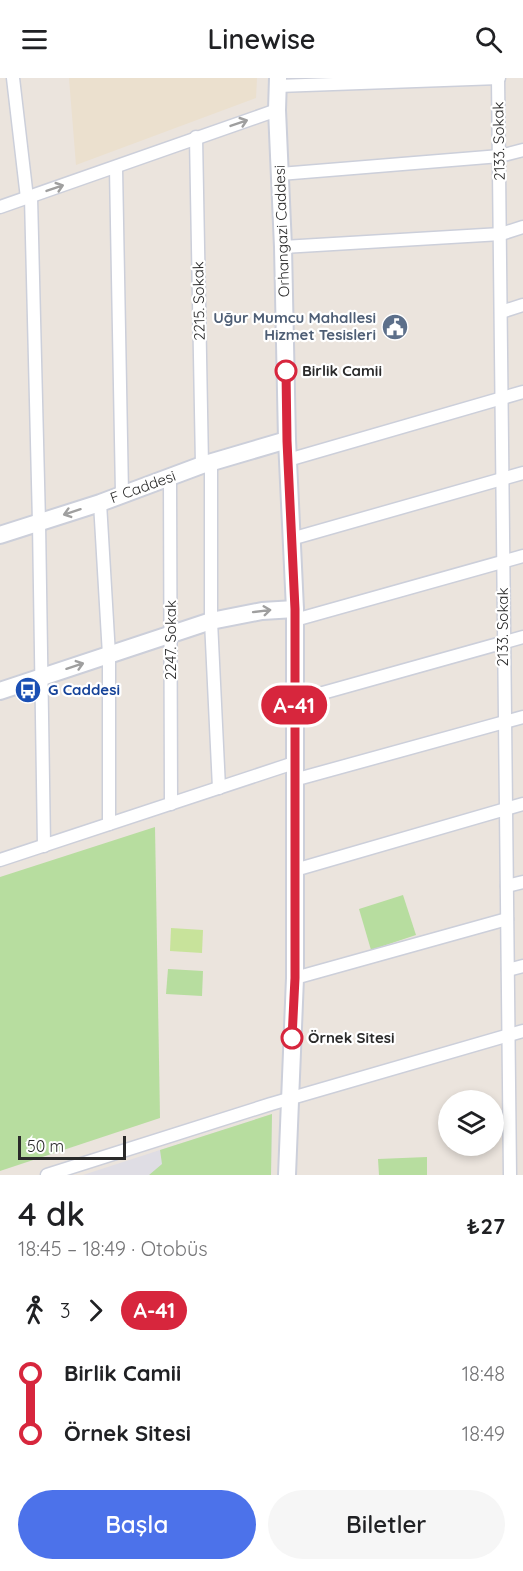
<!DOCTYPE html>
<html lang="tr">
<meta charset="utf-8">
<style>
:root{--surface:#fff;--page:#f6f6f6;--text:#202124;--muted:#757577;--accent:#4c72ea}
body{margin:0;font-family:Quicksand,sans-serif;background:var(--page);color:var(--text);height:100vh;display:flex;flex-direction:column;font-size:22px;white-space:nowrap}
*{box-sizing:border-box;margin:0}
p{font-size:20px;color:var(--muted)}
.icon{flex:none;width:33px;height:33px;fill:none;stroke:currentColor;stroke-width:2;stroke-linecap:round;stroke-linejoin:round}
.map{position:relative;height:1097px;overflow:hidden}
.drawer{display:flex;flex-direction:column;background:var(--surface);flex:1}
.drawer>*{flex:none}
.badge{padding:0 12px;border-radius:20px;font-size:21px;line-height:39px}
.buttons{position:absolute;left:438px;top:1012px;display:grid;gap:12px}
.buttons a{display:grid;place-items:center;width:66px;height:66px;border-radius:50%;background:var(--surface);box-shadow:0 3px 9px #0003;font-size:30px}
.scale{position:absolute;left:18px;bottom:15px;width:108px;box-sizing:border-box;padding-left:6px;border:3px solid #2a2a2a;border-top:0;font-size:16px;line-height:21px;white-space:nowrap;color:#2a2a2a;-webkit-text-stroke:4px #fff;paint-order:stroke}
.map>.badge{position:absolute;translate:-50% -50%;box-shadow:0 0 0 3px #fff}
.legs{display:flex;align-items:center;gap:9px;height:66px;padding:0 18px;font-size:20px}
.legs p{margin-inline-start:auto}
.headline{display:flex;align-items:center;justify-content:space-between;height:102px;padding:0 18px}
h1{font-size:33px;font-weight:600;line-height:45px}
.action{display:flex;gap:12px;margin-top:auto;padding:12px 18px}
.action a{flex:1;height:69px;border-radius:36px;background:var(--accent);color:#fff;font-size:24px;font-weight:600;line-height:69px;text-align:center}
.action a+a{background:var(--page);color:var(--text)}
ul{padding:0 18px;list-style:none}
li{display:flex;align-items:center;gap:21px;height:60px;font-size:22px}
li i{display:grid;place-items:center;width:9px;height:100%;margin:0 8px;background:currentColor}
li i::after{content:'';width:15px;height:15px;margin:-8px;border:4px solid;border-radius:50%;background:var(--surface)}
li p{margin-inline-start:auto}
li:first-child i{background:linear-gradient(#0000 50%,currentColor 0)}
li:last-child i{background:linear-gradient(currentColor 50%,#0000 0)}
header{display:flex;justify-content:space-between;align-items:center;height:78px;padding:0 18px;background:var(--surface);font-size:27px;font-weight:600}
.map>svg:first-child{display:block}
.industrial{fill:#dfdde4}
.education{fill:#ebe0ce}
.green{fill:#b7dd9f}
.pitch{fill:#c8e39b}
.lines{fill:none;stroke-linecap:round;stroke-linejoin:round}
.street-casing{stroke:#cccfda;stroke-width:15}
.secondary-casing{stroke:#cccfda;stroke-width:20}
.street{stroke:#fff;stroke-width:12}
.secondary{stroke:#fff;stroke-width:16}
.oneway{stroke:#9f9f9f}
.line-1-casing{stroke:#fff;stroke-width:14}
.line-1{stroke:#d7263d;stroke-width:9}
.stop-1-dot{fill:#fff;stroke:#d7263d;stroke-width:3}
.labels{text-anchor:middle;stroke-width:4.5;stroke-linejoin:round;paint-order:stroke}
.street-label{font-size:15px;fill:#2a2a2a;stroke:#fff}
.service-label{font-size:15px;font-weight:bold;fill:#4e5e75;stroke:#fff;text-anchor:end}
.stop-label{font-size:15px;font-weight:bold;fill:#2a2a2a;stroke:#fff;text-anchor:start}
.transit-label{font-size:15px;font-weight:bold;fill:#164399;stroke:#fff;text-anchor:start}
</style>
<header><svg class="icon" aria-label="menu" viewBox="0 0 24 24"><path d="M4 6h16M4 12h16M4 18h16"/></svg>Linewise<svg class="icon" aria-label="search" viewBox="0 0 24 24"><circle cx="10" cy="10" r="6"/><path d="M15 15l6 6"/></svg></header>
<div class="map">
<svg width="523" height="1097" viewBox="0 0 523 1097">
<rect width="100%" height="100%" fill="#ebe4dd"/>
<polygon class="industrial" points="272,1036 271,1097 83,1097 160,1072"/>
<polygon class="education" points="69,0 257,0 256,20 76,87"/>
<g class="green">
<polygon points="155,749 160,1040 0,1093 0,799"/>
<polygon points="403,817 416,857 371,872 359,831"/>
<polygon points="168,891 203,893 202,918 166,916"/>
<polygon points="272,1036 271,1097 149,1097 162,1086 160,1072"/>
<polygon points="427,1079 427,1097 379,1097 378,1081"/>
</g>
<polygon class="pitch" points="171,850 203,852 202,875 170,873"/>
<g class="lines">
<defs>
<g id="street">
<polyline points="13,0 27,120"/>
<polyline points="498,0 510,1097"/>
<polyline points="278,8 499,0"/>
<polyline points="196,59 202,387"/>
<polyline points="116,90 122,416"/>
<polyline points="280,96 500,78 523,72"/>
<polyline points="31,119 39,445 44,768"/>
<polyline points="0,129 277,32"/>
<polyline points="283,169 501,156 523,149"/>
<polyline points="501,234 523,227"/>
<polyline points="288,382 523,314"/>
<polyline points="211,384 211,543 219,710"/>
<polyline points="170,398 171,726"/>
<polyline points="100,425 109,577 109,746"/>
<polyline points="291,461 523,395"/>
<polyline points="295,542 523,478"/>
<polyline points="294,623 523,559"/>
<polyline points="294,702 523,639"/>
<polyline points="0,782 294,685"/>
<polyline points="295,792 523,726"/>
<polyline points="507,808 523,804"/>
<polyline points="508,892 523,888"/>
<polyline points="295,900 507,841"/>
<polyline points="47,1097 271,1026 523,953"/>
</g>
<g id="secondary">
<polyline points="278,0 277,32 283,169 287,362 295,531 295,900 287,1097"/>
<polyline points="0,457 100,425 202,387 287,362"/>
<polyline points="0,613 211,543 262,533 295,531"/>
</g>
</defs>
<use href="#street" class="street-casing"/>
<use href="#secondary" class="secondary-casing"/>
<use href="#street" class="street"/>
<use href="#secondary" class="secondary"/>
</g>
<defs><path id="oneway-shaft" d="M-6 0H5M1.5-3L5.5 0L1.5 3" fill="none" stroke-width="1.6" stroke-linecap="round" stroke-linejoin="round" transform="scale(1.5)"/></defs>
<g class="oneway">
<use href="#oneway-shaft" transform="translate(239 45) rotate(-19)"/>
<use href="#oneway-shaft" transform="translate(55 110) rotate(-19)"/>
<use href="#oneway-shaft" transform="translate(72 434) rotate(162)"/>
<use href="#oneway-shaft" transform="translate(262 533) rotate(-7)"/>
<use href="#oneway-shaft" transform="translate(75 588) rotate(-18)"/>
</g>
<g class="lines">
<defs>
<polyline id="line-1" points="286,293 287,363 295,531 295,900 292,960"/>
</defs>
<use href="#line-1" class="line-1-casing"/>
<use href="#line-1" class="line-1"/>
</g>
<defs>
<symbol id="civic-disc" viewBox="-11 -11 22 22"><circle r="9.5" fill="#5c6f8a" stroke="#fff"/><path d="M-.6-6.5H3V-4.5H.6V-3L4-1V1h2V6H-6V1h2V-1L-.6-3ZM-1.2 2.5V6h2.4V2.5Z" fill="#fff"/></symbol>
<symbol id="bus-disc" viewBox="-11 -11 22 22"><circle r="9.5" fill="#1a4fb4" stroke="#fff"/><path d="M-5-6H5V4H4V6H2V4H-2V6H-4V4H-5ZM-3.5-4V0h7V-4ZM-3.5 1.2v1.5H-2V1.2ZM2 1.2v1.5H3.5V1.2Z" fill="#fff"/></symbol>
</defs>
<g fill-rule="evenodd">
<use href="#civic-disc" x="380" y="234" width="30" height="30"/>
<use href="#bus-disc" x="13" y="597" width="30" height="30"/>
</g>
<g class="stop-1-dot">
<circle cx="286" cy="293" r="10"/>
<circle cx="292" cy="960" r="10"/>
</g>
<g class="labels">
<g class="street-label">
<text transform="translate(499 63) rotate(-91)" y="5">2133. Sokak</text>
<text transform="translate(282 153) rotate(-92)" y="5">Orhangazi Caddesi</text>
<text transform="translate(199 223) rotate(-91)" y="5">2215. Sokak</text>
<text transform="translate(143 409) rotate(-20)" y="5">F Caddesi</text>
<text transform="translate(503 549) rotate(-90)" y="5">2133. Sokak</text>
<text transform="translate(171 562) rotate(-90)" y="5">2247. Sokak</text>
</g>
<g class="service-label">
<text x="376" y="245">Uğur Mumcu Mahallesi<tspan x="376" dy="17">Hizmet Tesisleri</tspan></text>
</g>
<g class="stop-label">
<text x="302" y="298">Birlik Camii</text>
<text x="308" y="965">Örnek Sitesi</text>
</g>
<g class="transit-label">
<text x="48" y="617">G Caddesi</text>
</g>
</g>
</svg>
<div class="buttons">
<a><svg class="icon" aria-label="layers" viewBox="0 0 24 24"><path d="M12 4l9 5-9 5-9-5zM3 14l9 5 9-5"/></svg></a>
</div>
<div class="scale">50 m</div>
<b class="badge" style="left:294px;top:627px;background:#d7263d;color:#fff">A-41</b>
</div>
<section class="drawer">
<div class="headline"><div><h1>4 dk</h1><p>18:45 – 18:49 · Otobüs</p></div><b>₺27</b></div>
<div class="legs"><svg class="icon" aria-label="walk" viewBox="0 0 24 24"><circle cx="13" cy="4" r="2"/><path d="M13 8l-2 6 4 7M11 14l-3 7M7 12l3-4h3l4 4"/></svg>3<svg class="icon" aria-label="forward" viewBox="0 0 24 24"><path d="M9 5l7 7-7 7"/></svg><b class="badge" style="background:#d7263d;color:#fff">A-41</b></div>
<ul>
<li><i style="color:#d7263d"></i><b>Birlik Camii</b><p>18:48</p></li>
<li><i style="color:#d7263d"></i><b>Örnek Sitesi</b><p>18:49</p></li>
</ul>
<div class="action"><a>Başla</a><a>Biletler</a></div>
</section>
